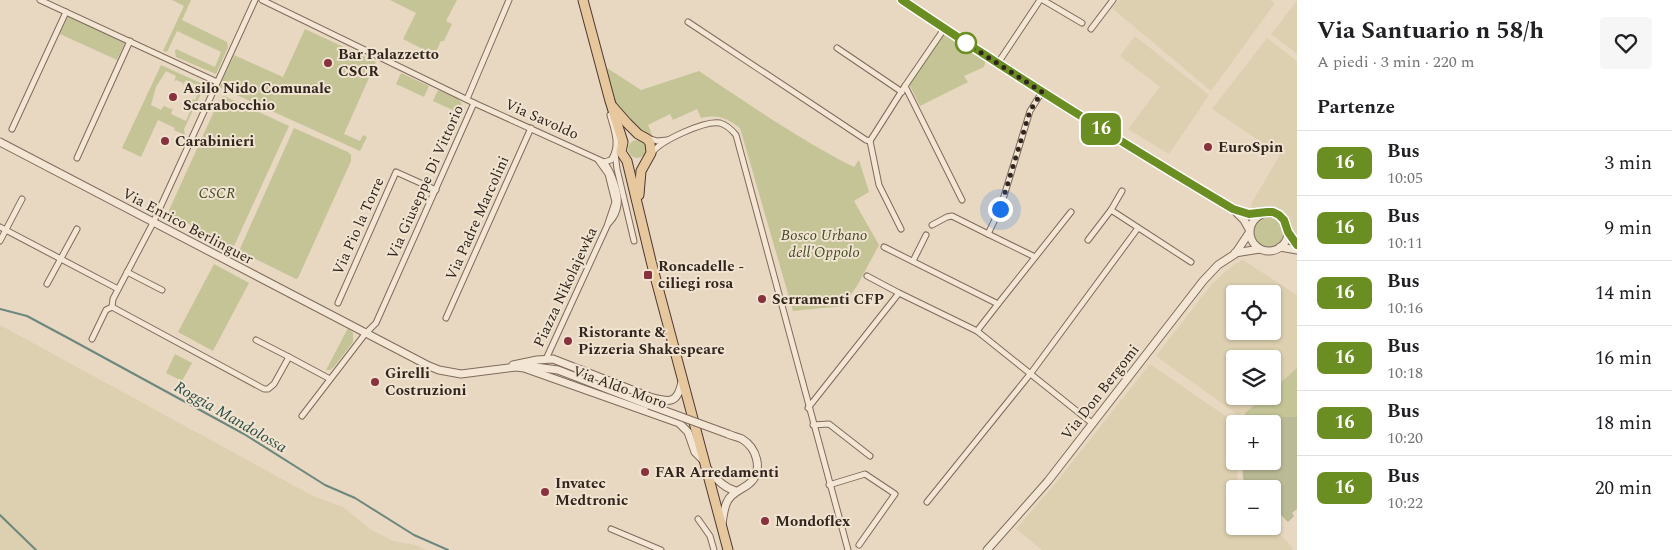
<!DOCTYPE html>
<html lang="it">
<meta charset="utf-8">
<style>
:root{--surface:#fff;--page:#f6f6f6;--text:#202124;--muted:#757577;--line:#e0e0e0}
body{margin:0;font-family:Spectral,serif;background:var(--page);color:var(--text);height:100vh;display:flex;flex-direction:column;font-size:19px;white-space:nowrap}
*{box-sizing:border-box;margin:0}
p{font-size:16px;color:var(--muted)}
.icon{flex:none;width:28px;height:28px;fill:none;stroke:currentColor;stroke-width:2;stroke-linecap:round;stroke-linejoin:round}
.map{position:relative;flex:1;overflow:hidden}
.details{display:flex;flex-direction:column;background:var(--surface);width:375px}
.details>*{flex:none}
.badge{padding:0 10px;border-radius:8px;font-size:18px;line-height:32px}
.fabs{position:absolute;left:1226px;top:285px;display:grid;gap:10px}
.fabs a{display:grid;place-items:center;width:55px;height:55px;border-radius:5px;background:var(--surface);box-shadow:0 1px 4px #0004;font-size:25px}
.you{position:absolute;width:25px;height:25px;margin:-12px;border:4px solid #fff;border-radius:50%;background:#1a73e8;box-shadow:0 0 0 8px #1a73e833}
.map>.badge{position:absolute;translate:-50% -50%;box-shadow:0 0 0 2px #fff}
h2{padding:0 20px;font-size:19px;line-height:45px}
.round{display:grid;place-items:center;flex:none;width:52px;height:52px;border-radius:5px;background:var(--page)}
.overview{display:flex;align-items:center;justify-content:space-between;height:85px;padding:0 20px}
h1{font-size:24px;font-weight:700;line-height:38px}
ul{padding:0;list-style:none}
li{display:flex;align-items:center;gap:15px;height:65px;padding:0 20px;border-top:1px solid var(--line)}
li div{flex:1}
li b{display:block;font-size:19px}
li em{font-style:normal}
li .badge{min-width:55px;font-weight:700;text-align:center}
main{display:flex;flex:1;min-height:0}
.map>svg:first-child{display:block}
.farmland{fill:#dcd0b0;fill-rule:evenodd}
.green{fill:#c4c497;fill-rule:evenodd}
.cemetery{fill:#baba96}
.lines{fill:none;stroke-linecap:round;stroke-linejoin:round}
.stream{stroke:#6c877d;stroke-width:2}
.minor-casing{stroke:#7f6a5b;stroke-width:7}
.tertiary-casing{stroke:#7f6a5b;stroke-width:9}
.primary-casing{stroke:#4d392f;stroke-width:11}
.minor{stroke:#f4e6d4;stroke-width:5}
.tertiary{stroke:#f4e6d4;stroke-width:7}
.primary{stroke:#e7c79d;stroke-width:9}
.tertiary-bridge-casing{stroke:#7f6a5b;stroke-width:9;stroke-linecap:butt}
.tertiary-bridge{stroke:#f4e6d4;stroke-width:7}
.line-casing{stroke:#fff;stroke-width:11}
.line{stroke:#6b8e23;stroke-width:8}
.walk{stroke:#31251e;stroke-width:5;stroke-dasharray:0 9}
.stop-dot{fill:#fff;stroke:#6b8e23;stroke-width:2.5}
.poi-dot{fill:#87323d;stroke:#f0e3d0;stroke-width:2}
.labels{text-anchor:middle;stroke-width:4;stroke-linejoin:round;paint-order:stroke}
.poi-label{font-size:15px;font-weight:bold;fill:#31251e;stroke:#f0e3d0;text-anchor:start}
.street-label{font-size:15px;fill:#31251e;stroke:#f0e3d0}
.park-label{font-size:15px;font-style:italic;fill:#464b27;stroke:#f0e3d0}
.water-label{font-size:16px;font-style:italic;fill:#2e4f49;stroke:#f0e3d0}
</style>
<main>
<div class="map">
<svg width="1297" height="550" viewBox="0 0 1297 550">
<rect width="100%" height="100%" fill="#e8d8c2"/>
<g class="farmland">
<polygon points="1119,0 1270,0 1275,3 1211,91 1112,8"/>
<polygon points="1297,1 1297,54 1271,34"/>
<polygon points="1135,36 1209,95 1169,154 1128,129 1160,87 1120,56"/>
<polygon points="1267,38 1297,61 1297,239 1293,235 1291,226 1283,214 1274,209 1253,212 1251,204 1280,155 1212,109"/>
<path d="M1243,260L1297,295V368L1273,389L1272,359H1235V396H1265L1245,413L1238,415L1156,356L1212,284L1227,270L1240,261ZM1235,294H1272V331H1235Z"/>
<polygon points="0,325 313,496 343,507 370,529 393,541 416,545 426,550 0,550"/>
<polygon points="1150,364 1237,424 1235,424 1235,461 1236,461 1239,489 1235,489 1235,526 1272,526 1293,548 1291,550 1042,550 1016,529 1054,485"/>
</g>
<g class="green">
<polygon points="172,0 191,0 182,20 227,42 228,47 216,74 176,57 175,51 176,49 215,67 221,52 177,31 167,52 163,51 184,6"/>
<polygon points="390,0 457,0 446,21 452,24 444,41 441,41 434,55 403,39 416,13"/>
<polygon points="68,16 125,43 117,60 60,34"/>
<polygon points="305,29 376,62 344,134 360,141 363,135 367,137 360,151 219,87 234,55 283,77"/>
<polygon points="944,33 986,59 984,67 964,76 968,82 920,106 909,84"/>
<path d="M161,65L205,85L184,129L185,135L174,130L175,128L158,120L141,157L122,148ZM166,71L176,76L174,82L176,80L183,83L182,86L186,80L201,87L195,100L189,98L186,104L192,107L186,121L171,114L173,108L171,109L164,106L165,104L161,110L151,105L156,87Z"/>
<path d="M607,68L641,90L699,71C750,105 799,139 854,167L859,160L869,192L854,201L879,245L857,286L842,306L793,311L740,128C727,118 718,114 701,118L697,109L673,120L670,114L648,125L653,137C648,133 641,131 636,128C616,112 612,93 605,70Z"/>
<polygon points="401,73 429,86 424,97 396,84"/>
<path d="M438,90C444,93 451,95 457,98C470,107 456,128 451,138L447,136L457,112L433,101Z"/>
<polygon points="224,96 289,126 233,248 172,215 169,212 170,208 220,98"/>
<polygon points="294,128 348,152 351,155 351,161 298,278 296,279 239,251"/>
<circle cx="637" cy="149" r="9"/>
<circle cx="1268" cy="233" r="15"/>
<polygon points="214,264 249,283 213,351 178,332"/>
<polygon points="348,328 353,333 353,342 334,367 330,370 326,370"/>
<polygon points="175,354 192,363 182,381 166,373"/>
<polygon points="1297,368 1297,417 1272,420 1265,424 1242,424 1245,413 1265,396 1272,396 1273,389"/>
</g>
<polygon class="cemetery" points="1282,417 1297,417 1297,509 1292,513 1294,516 1288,522 1281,515 1273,513 1272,489 1247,489 1243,478 1242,461 1272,461 1272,424 1265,424"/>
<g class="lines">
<g class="stream">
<polyline points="0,309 27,316 68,338 244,434 325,485 355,498 414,535 448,550"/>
<polyline points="0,515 36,550"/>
</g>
<defs>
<g id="minor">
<polyline points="40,0 217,82"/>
<polyline points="262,0 474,103 376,323 365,334 302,416"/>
<polyline points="1043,0 1082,23"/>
<polyline points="688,22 866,140 870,141 905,86 962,200"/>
<polyline points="1091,29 1113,0"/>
<polyline points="837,48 902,92"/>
<polyline points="998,63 1040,0"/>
<polyline points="905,86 944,29"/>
<polyline points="467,99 509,0"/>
<path d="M474,103L604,162C611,170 620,194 618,205C617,212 613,219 609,223"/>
<polyline points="12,129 66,12"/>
<polyline points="648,138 657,141 667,140"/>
<polyline points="870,141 879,185 901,229"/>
<polyline points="615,153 617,169 634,241"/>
<path d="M652,153C660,141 705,120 720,123C727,125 731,129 736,135L848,550"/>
<polyline points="77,158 130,41"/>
<path d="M604,162L611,160C621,145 614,130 610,115"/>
<polyline points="1111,210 1122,191"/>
<polyline points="932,225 947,217 952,216 988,234 1000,209 1030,111 1042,92"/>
<polyline points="0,227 118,289"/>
<polyline points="988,234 1035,257"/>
<polyline points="1088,240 1111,210 1191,262"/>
<polyline points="0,241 22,199"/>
<polyline points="884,247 998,304 977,331"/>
<polyline points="913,261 926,235"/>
<polyline points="127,272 162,290"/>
<polyline points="867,276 899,293 977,331 1093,424"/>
<polyline points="47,284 77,229"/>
<polyline points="338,303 396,172 436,190"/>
<polyline points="998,304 1071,212"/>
<polyline points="112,307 264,389 268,389 274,384 289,357 330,379"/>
<polyline points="446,318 531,128"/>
<polyline points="92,339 106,310 112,307 113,299 153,223 255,0"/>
<polyline points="256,340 289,357"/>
<polyline points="546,359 607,226 615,202 608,174 598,160"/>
<polyline points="808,408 899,293"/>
<polyline points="813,425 829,424 870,456"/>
<polyline points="829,485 865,474 895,494 859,545"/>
<polyline points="927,502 1031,373 1138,228"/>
<polyline points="698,519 710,536 714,550"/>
<polyline points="611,529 661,550"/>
</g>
<g id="tertiary">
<path d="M902,0C1010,73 1121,142 1233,209L1244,220L1249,229"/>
<polyline points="0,142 429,366 439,370 461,374 516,367 524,368 679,423 688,432 695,452 704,461"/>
<polyline points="1236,210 1249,214 1260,214"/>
<circle cx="1269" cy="232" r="19"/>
<polyline points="1288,232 1297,245"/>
<polyline points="1280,247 1297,250"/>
<polyline points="1235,253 1260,249"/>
<path d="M513,365L537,360L553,359L650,397C669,402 677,405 682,382"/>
<polyline points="528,366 558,370 649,405"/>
<path d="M706,467C716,478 722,487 736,491"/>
<path d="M722,524C723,517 724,508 727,502C732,491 743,490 751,482C763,470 757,448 742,439C738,437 732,436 728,434"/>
<polyline points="987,550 1048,481 1203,281 1218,265 1235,254 1249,233"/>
</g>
<g id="primary">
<polyline points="583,0 610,101 623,142 621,152 627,161 652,265 728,550"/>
<polyline points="613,107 627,123 638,134 647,139 650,143 651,153 641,171 639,195"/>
</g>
</defs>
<use href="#minor" class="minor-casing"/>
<use href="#tertiary" class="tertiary-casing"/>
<use href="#primary" class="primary-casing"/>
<use href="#minor" class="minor"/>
<use href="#tertiary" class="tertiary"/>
<use href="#primary" class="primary"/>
<defs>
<polyline id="tertiary-bridge" points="649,405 728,434"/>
</defs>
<use href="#tertiary-bridge" class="tertiary-bridge-casing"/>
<use href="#tertiary-bridge" class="tertiary-bridge"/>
</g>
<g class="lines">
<defs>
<path id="line" d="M902,0C1010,73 1121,142 1233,209L1249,214L1267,212H1273L1279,215L1284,220L1288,232L1297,245"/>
</defs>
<use href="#line" class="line-casing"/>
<use href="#line" class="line"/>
<polyline class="walk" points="966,43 1042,92 1030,111 1000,209"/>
</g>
<circle class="stop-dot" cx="966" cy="43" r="10"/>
<g class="poi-dot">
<circle cx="328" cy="63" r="5"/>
<circle cx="173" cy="97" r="5"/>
<circle cx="165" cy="141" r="5"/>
<circle cx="1208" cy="147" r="5"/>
<rect x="643" y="270" width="10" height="10" rx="2.5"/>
<circle cx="762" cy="299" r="5"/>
<circle cx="568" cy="341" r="5"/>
<circle cx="375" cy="382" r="5"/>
<circle cx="645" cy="472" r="5"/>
<circle cx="545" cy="492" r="5"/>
<circle cx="765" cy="521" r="5"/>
</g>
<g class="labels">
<g class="poi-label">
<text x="338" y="59">Bar Palazzetto<tspan x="338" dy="17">CSCR</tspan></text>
<text x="183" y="93">Asilo Nido Comunale<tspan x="183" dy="17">Scarabocchio</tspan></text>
<text x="175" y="146">Carabinieri</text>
<text x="1218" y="152">EuroSpin</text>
<text x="658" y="271">Roncadelle -<tspan x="658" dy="17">ciliegi rosa</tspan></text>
<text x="772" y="304">Serramenti CFP</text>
<text x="578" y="337">Ristorante &amp;<tspan x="578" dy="17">Pizzeria Shakespeare</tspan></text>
<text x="385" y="378">Girelli<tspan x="385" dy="17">Costruzioni</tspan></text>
<text x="655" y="477">FAR Arredamenti</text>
<text x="555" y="488">Invatec<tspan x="555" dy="17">Medtronic</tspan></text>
<text x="775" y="526">Mondoflex</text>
</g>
<g class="street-label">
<text transform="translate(542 119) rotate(24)" y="5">Via Savoldo</text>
<text transform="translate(425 182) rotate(-66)" y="5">Via Giuseppe Di Vittorio</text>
<text transform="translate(477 218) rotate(-66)" y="5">Via Padre Marcolini</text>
<text transform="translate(188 226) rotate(28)" y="5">Via Enrico Berlinguer</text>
<text transform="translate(358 226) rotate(-66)" y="5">Via Pio la Torre</text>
<text transform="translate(565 287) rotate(-65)" y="5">Piazza Nikolajewka</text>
<text transform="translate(620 387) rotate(20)" y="5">Via Aldo Moro</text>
<text transform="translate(1100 392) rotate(-52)" y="5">Via Don Bergomi</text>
</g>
<g class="park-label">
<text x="217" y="198">CSCR</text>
<text x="824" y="240">Bosco Urbano<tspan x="824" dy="17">dell'Oppolo</tspan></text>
</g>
<g class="water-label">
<text transform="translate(231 416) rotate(30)" y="6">Roggia Mandolossa</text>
</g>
</g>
</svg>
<div class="fabs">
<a><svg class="icon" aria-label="locate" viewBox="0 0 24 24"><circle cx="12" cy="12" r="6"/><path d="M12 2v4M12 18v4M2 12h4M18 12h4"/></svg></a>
<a><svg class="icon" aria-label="layers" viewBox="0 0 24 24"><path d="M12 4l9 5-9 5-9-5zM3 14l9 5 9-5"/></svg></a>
<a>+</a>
<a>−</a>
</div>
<div class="you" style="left:1000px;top:209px"></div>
<b class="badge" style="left:1101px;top:129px;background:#6b8e23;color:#fff">16</b>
</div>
<section class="details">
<div class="overview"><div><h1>Via Santuario n 58/h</h1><p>A piedi · 3 min · 220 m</p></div><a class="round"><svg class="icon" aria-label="heart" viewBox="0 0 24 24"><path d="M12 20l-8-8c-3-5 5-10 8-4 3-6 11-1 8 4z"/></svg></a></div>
<h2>Partenze</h2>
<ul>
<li><span class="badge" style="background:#6b8e23;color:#fff">16</span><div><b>Bus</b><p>10:05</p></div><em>3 min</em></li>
<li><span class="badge" style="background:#6b8e23;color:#fff">16</span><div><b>Bus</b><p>10:11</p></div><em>9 min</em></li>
<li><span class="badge" style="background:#6b8e23;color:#fff">16</span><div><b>Bus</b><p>10:16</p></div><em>14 min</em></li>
<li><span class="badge" style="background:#6b8e23;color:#fff">16</span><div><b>Bus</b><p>10:18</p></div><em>16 min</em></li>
<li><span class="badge" style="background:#6b8e23;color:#fff">16</span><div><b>Bus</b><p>10:20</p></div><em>18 min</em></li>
<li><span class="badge" style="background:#6b8e23;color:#fff">16</span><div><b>Bus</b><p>10:22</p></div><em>20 min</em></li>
</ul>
</section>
</main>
